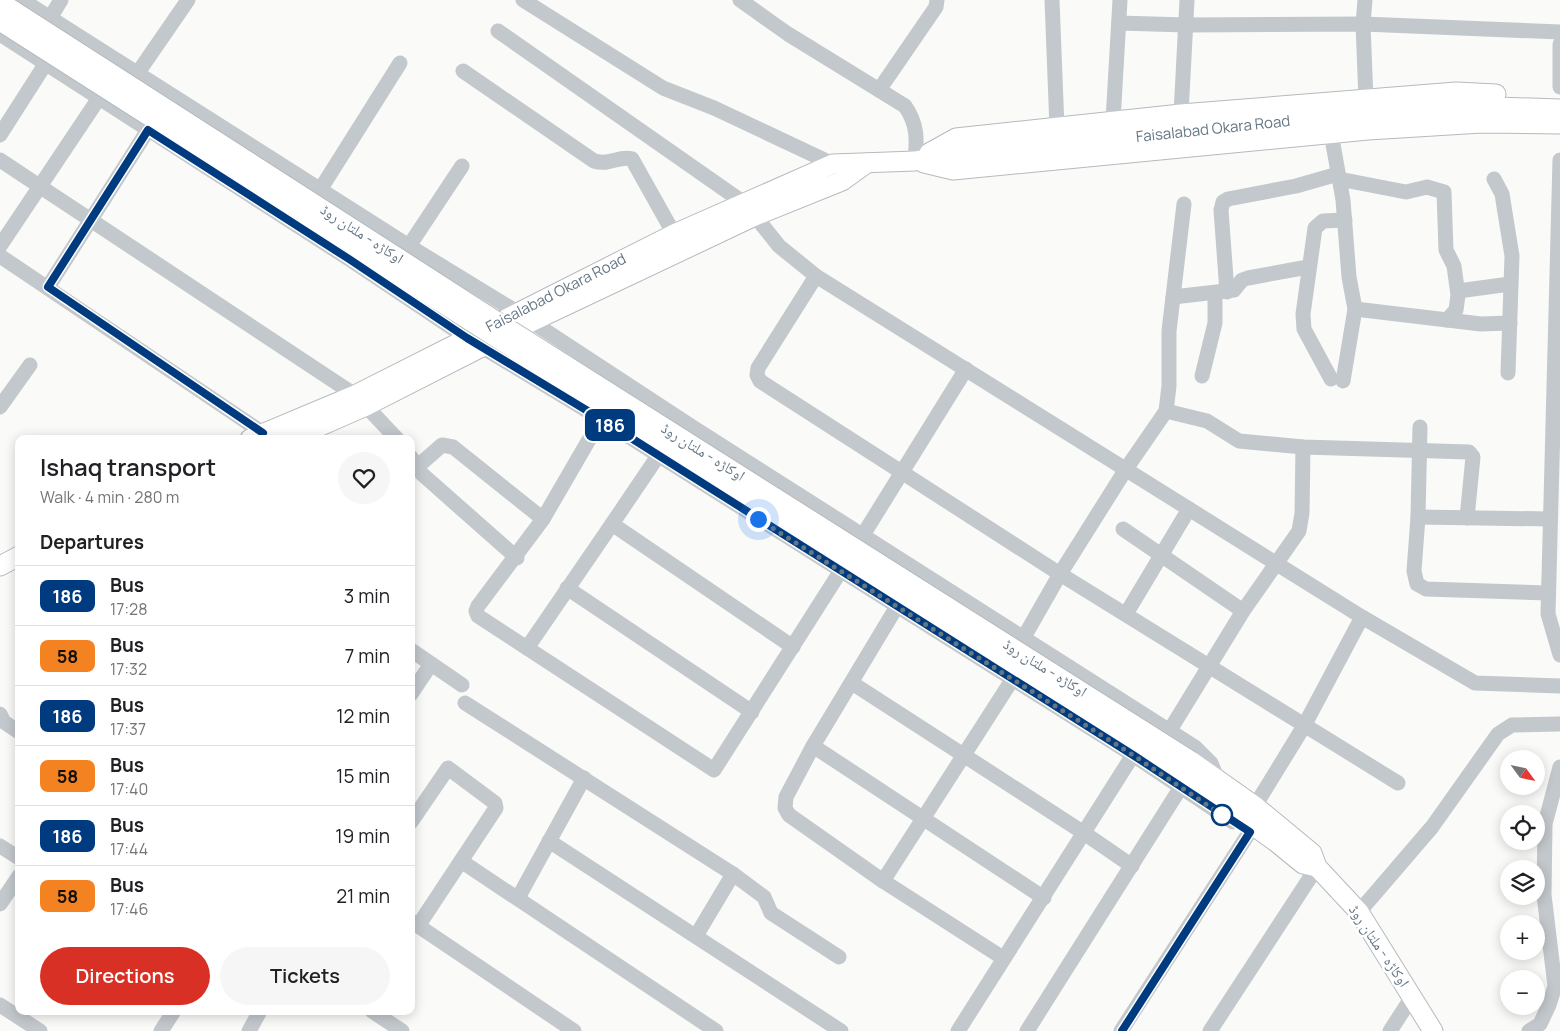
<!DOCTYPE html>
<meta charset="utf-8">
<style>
:root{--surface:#fff;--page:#f6f6f6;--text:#202124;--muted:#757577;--line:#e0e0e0;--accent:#d93025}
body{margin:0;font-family:Manrope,"Noto Naskh Arabic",sans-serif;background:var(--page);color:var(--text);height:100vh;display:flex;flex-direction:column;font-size:19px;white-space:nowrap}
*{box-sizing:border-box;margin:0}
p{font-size:16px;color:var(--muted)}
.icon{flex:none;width:28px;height:28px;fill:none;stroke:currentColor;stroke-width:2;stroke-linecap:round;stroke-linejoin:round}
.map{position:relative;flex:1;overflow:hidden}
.drawer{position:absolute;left:15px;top:435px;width:400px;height:580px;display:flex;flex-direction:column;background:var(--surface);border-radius:10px;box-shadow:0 2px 12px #0003}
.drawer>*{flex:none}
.badge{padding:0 10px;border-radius:8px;font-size:18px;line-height:32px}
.needle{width:32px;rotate:123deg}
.tools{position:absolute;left:1500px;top:750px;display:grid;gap:10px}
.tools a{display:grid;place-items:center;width:45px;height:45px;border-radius:50%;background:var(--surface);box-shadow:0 2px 12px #0003;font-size:25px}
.you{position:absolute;width:25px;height:25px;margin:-12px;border:4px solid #fff;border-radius:50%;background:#1a73e8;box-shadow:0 0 0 8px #1a73e833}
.map>.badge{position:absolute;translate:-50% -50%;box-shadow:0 0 0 2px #fff}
h2{padding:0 25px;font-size:19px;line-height:45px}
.round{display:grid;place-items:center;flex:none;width:52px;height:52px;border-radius:26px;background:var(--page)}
.headline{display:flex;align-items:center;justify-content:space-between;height:85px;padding:0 25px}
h1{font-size:24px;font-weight:600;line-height:38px}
.button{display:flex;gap:10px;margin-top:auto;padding:10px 25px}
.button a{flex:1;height:58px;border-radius:30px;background:var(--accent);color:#fff;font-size:20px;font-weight:600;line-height:58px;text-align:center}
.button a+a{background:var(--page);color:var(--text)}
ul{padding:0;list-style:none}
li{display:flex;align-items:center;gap:15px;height:60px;padding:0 25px;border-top:1px solid var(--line)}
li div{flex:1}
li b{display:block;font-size:19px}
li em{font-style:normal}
li .badge{min-width:55px;font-weight:700;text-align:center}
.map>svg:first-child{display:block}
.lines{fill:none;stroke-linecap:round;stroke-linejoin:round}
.major-casing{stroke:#b5babe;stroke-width:21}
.minor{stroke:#c3c8cc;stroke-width:15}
.major{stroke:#fff;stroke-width:19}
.major-bridge-casing{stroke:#b5babe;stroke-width:21;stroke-linecap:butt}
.major-bridge{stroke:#fff;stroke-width:19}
.line-casing{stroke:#fff;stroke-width:11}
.line{stroke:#003b80;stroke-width:8}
.walk{stroke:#657683;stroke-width:5;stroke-dasharray:0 9}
.stop-dot{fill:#fff;stroke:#003b80;stroke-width:2.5}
.labels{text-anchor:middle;stroke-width:5;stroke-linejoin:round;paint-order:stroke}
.street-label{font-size:15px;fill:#657683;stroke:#fff}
</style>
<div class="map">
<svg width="1560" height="1031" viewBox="0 0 1560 1031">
<rect width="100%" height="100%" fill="#fafaf8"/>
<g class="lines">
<defs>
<g id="major">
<polyline points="929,153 956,138 1181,114 1456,92 1496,94"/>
<polyline points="924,163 953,170 1368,130 1482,123 1560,124"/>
<polyline points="250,439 355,395 674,234 833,164 915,161 959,153 1466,106 1560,109"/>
<polyline points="291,439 366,406 531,322 755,216 842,181 867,163"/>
<polyline points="0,566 19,556"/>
<polyline points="1191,761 1255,806 1312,853 1317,867 1359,912 1433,1031"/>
<polyline points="1184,776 1276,842 1303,864 1317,867"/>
</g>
</defs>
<use href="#major" class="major-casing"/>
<g class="minor">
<polyline points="22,0 409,246 517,312 694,428 1195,747 1211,763 1217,778"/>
<polyline points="523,0 663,88 714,108 833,164"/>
<path d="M740,0L788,34L905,106C918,125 917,140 915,161"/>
<polyline points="1052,0 1057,128"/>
<polyline points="1365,0 1363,24 1366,100"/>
<polyline points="50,18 61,0"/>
<polyline points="1119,23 1186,25 1363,24 1560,32"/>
<polyline points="498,31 744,203"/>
<polyline points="0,34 349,259 467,338 601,419 1133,755 1233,822"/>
<polyline points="1560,44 1560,87"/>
<path d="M463,71L594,161C610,166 619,155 632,159L674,234"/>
<polyline points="137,74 188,0"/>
<polyline points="879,90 936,7 937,0"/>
<polyline points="1181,114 1187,0"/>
<polyline points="1113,121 1120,0"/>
<polyline points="1331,133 1343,200 1349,277 1355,309 1343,381"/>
<polyline points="0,135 46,63"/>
<polyline points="0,160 355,395"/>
<polyline points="1560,160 1548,614 1560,655"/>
<polyline points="1339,179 1406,192 1427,187 1444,192 1446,250 1454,266 1458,295 1456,310 1447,320"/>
<polyline points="1494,179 1502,194 1512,256 1508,373"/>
<polyline points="320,190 400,63"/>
<polyline points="755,216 779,246 816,276 1362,617 1475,683 1560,686"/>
<polyline points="0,246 99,98"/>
<polyline points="409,246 462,166"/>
<polyline points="0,256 263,433"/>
<polyline points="816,276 758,368 757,375 760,381 1060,574 1398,783"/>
<polyline points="48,287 148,130"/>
<polyline points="1458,291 1510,284"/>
<polyline points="1227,292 1221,210 1223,202 1228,199 1296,186 1338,174"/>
<polyline points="1173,297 1234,290 1242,280 1248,278 1308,267"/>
<polyline points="1355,309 1481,324 1510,323"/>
<polyline points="1202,376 1215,323 1215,293"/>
<polyline points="1331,379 1304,329 1303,314 1315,228 1323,221 1345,220"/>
<polyline points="366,406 397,439"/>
<polyline points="0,407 30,365"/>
<polyline points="1166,411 1207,421 1239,441 1303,447 1469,452 1473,457 1467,518"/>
<polyline points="601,419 543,519 478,606 476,611 478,616 527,648 612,524"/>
<polyline points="1420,427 1418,517 1414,571 1417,584 1426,589 1548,593"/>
<polyline points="658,456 612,524 793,647"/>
<polyline points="411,457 422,474 517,558"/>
<polyline points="417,467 442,445 453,447 543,519"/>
<polyline points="1418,517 1550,519"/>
<polyline points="1123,529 1243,611"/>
<polyline points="863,535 966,369"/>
<polyline points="567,588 752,712"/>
<polyline points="896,608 813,746 786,797 785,808 789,815 883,881 1003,958"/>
<polyline points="1126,614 1189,509"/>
<polyline points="1024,637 1060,574 1126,469 1166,411 1169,386 1169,331 1184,204"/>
<polyline points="527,648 714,770 840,572"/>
<polyline points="411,650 462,685"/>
<polyline points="852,683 1084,833 1132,866"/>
<polyline points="411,694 431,664"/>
<polyline points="465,703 733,874 764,897 771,913 839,957"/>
<polyline points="0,714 4,722 19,732"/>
<polyline points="1170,730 1243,611 1299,531 1302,513 1303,447"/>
<polyline points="813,746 1044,898"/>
<polyline points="1255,806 1304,726 1362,617"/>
<polyline points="411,822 448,768 495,803 496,808 418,926"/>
<polyline points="549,841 841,1031"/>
<polyline points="0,846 19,858"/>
<polyline points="461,861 716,1031"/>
<polyline points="883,881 1012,680"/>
<polyline points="518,898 584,778"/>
<polyline points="0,904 19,876"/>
<polyline points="1359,912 1432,827 1498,734 1512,725 1560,724"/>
<polyline points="411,921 574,1031"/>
<polyline points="696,936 733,874"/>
<polyline points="0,1005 40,1031"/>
<polyline points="372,1011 402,1031"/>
<polyline points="161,1031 174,1011"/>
<polyline points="249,1031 260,1011"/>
<polyline points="958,1031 1133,755"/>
<polyline points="1027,1031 1181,787"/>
<polyline points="1121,1031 1249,833"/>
<polyline points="1210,1031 1317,867"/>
<polyline points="1390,1031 1412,997"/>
<polyline points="1529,1031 1540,1024 1549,1005 1555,986 1544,895 1545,824 1560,767"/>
</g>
<use href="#major" class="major"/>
<defs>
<g id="major-bridge">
<polyline points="0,2 507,328 1191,761"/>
<polyline points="0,21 1184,776"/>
</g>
</defs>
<use href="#major-bridge" class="major-bridge-casing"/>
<use href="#major-bridge" class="major-bridge"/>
</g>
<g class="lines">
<defs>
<polyline id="line" points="263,433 48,287 148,130 349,259 467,338 601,419 1133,755 1250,832 1122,1031"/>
</defs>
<use href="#line" class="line-casing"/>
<use href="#line" class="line"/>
<polyline class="walk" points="758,519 1133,755 1222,815"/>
</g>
<circle class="stop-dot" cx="1222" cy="815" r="10"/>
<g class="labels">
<g class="street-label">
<text transform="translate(1213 129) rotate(-6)" y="5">Faisalabad Okara Road</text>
<text transform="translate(362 234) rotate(33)" y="5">اوکاڑہ - ملتان روڈ</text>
<text transform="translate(556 293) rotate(-27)" y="5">Faisalabad Okara Road</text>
<text transform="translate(703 452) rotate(32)" y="5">اوکاڑہ - ملتان روڈ</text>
<text transform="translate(1045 668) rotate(32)" y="5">اوکاڑہ - ملتان روڈ</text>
<text transform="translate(1379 946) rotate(56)" y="5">اوکاڑہ - ملتان روڈ</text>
</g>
</g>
</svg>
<div class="tools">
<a><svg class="needle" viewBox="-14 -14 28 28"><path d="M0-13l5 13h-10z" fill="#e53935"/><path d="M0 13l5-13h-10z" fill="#757577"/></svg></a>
<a><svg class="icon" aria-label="locate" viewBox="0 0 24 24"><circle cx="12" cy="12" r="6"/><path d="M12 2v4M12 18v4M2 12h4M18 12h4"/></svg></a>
<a><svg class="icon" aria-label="layers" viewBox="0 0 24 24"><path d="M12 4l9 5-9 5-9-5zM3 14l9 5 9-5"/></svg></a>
<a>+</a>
<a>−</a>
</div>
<div class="you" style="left:758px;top:519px"></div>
<b class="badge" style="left:610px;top:425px;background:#003b80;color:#fff">186</b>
<section class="drawer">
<div class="headline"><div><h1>Ishaq transport</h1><p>Walk · 4 min · 280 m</p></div><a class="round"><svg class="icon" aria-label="heart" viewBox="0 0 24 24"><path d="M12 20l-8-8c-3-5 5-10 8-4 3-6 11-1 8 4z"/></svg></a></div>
<h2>Departures</h2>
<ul>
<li><span class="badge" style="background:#003b80;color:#fff">186</span><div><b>Bus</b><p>17:28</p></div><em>3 min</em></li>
<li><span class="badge" style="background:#f58220;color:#111">58</span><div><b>Bus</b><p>17:32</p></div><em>7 min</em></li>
<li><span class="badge" style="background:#003b80;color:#fff">186</span><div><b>Bus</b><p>17:37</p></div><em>12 min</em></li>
<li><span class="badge" style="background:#f58220;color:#111">58</span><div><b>Bus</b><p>17:40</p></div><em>15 min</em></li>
<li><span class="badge" style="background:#003b80;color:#fff">186</span><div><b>Bus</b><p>17:44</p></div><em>19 min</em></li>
<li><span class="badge" style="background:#f58220;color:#111">58</span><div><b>Bus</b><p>17:46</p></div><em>21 min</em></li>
</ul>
<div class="button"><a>Directions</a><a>Tickets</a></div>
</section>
</div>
